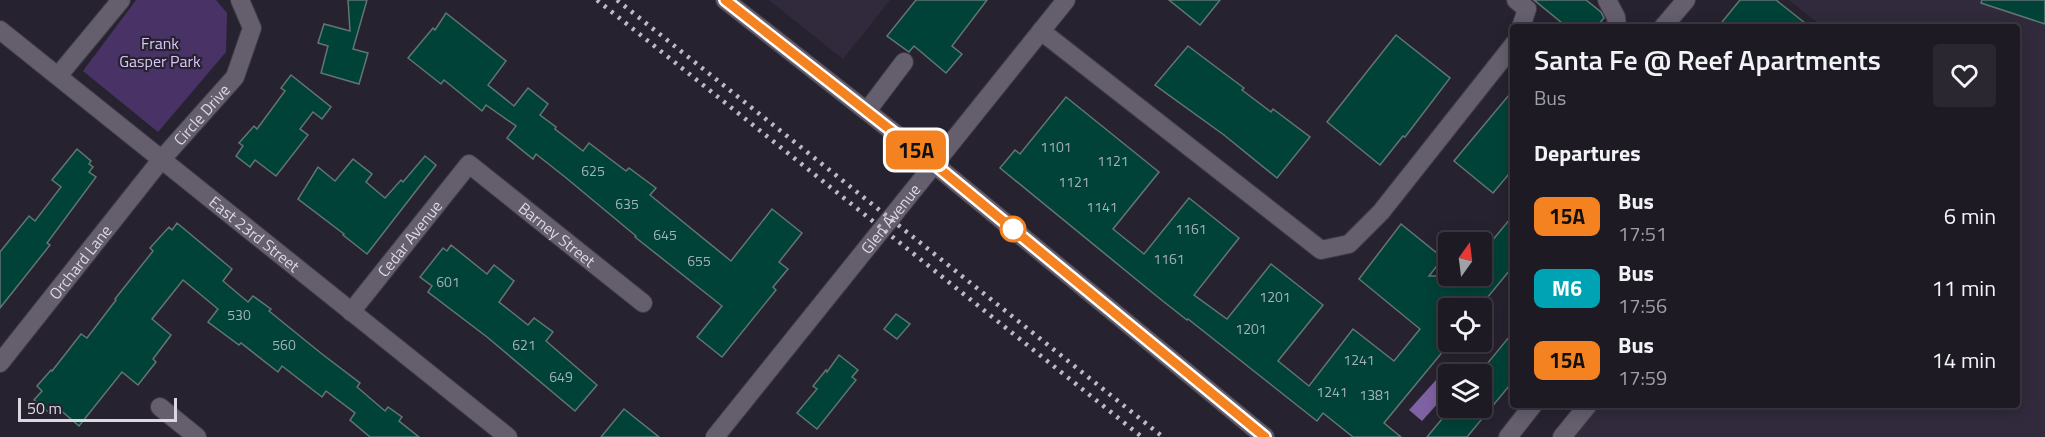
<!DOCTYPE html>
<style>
:root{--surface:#1d1a23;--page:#2a2730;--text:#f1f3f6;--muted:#a0a1a6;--line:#3b3841}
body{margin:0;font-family:"Titillium Web",sans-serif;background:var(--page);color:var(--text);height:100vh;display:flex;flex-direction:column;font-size:22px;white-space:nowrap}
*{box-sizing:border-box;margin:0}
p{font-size:20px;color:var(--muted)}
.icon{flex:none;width:33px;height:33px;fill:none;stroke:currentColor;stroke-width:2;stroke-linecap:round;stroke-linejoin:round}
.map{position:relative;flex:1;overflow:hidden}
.drawer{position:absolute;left:1510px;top:24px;width:510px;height:384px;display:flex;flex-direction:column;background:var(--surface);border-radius:6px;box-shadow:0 3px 15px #0003,0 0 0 2px var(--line)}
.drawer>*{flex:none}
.badge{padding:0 12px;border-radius:9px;font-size:21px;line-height:39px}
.needle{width:39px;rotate:14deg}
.controls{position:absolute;left:1438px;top:232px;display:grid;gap:12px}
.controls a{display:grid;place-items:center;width:54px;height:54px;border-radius:6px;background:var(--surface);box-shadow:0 3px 15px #0003,0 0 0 2px var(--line);font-size:30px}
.scale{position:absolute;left:18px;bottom:15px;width:159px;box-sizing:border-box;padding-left:6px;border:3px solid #dcd8e1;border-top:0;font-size:16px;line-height:21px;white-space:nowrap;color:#dcd8e1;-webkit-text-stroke:4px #27222f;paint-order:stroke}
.map>.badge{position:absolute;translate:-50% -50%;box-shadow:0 0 0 3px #fff}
h2{padding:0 24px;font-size:22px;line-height:54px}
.round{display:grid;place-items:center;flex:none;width:63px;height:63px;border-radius:6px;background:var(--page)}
.head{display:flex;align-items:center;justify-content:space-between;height:102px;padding:0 24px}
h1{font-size:28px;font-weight:600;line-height:45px}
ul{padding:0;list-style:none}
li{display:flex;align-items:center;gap:18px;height:72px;padding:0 24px}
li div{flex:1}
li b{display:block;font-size:22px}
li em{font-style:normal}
li .badge{min-width:66px;font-weight:700;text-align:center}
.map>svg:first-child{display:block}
.built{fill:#312a3c}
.green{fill:#493265}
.water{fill:#7f62a4}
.building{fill:#004238;stroke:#627671;stroke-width:1.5}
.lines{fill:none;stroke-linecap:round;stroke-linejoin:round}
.minor-casing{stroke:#413c47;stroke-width:20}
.minor{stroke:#645e6d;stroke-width:18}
.rail{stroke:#beb9c3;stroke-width:4.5;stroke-dasharray:3 6;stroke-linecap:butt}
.line-casing{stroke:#fff;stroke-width:14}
.line{stroke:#f58220;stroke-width:9}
.stop-dot{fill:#fff;stroke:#f58220;stroke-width:3}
.labels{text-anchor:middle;stroke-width:4.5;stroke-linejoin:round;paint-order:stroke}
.number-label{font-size:14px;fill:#a5b2b7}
.park-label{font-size:16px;fill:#dac4fc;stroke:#27222f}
.street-label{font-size:16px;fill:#dcd8e1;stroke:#27222f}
</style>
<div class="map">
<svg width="2045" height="437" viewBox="0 0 2045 437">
<rect width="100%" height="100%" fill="#27222f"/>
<g class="built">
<polygon points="769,0 890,0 843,59"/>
<polygon points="1789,0 2045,0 2045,437 1572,437 1599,405 2018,405 2018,27 1823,27"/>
</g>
<polygon class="green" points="136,0 216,0 227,13 226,52 158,132 83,71"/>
<polygon class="water" points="1436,380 1449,391 1422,421 1409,410"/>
<g class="building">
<polygon points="348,0 367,0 353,49 368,53 359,84 321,73 328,46 318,43 324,24 350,31"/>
<polygon points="916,0 987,0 952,46 962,54 946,73 914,46 909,52 887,36"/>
<polygon points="1169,0 1220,0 1200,25"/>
<polygon points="1534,0 1586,0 1601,12 1604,18 1596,27 1567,27"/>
<polygon points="1740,0 1776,0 1810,27 1718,27"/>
<polygon points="1982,0 2045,0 2045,24 1981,3"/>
<polygon points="446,13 506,61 488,85 514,106 528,88 548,104 540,115 556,127 555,129 583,151 589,143 626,171 629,168 656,188 650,195 731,261 772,209 802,233 779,262 788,269 773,287 776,290 722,357 697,337 722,306 635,237 636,236 565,177 536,154 533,159 507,138 516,126 486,105 482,111 444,80 441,84 408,58 433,28 435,30"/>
<polygon points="1396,35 1450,78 1405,137 1403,136 1380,165 1327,122"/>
<polygon points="1188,46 1244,88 1242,90 1271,112 1273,109 1310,137 1277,178 1224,135 1155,85"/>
<polygon points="291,75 331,107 322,119 313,112 300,129 308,135 276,176 255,160 250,167 236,156 243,146 239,143 254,126 257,129 285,91 281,88"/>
<polygon points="1514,89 1514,168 1493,193 1454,161"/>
<polygon points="1066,97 1159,172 1113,229 1144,254 1189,198 1239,238 1194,295 1227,319 1271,264 1323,305 1278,361 1309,386 1353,329 1394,361 1420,329 1359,279 1401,224 1443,258 1429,276 1482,276 1482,253 1514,214 1514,265 1478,309 1449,309 1449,344 1384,423 1401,437 1353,437 1323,413 1317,421 1188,319 1187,320 1159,298 1000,168 1015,150 1020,154"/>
<polygon points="77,149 91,161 89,164 93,167 89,172 96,177 47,243 50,245 0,308 0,252 29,216 35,221 61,187 52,180"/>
<polygon points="425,156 436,165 367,254 343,235 344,234 298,199 318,167 335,181 353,159 372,174 366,182 385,198 401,180 403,182"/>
<polygon points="177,223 232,269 223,281 248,302 253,296 271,309 269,311 322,354 360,383 357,387 385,411 388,407 402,417 399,421 419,437 370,437 350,420 355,413 326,391 322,397 282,366 278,372 241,343 239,345 208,322 218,309 183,280 152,319 171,335 153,359 156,362 138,385 122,372 79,426 58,408 52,415 34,400 42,391 37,386 51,370 52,371 81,334 87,338 116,300 115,299 153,251 150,248 169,227 172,230"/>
<polygon points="451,245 487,274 494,265 514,281 499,302 528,325 534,318 553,332 546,341 597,385 575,411 487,337 428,292 432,286 420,277 443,248 447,251"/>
<polygon points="896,314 910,324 897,339 884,329"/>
<polygon points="1514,331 1514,380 1467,437 1427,437 1451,408 1482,408 1482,370"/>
<polygon points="839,355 858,370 852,377 856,380 817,429 797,413 817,389 813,386 826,370 827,372"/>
<polygon points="624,409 659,437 601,437"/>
</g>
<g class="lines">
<defs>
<g id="minor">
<polyline points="725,0 934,164 1265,437"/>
<polyline points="1516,0 1527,9 1521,27"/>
<polyline points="1607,0 1616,17 1617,27"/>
<polyline points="1663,27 1686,0"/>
<path id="s1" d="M0,30L508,437"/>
<polyline points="1041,31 1321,250 1349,244 1381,212 1514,44"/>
<polyline points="58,76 121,0"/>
<polyline points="867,111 904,62"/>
<path id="s2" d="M351,312L469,164L643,303"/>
<path id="s3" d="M0,363L161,160L235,77L252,28L240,0"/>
<polyline points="160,407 197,437"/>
<path id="s4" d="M715,437L1066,0"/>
<polyline points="1508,437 1533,405"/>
<polyline points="1562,437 1588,405"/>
</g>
</defs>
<use href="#minor" class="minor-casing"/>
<use href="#minor" class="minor"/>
<g class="rail">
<polyline points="597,0 1142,437"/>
<polyline points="617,0 1163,437"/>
</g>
</g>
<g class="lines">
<defs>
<polyline id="line" points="725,0 934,164 1265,437"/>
</defs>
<use href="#line" class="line-casing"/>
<use href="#line" class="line"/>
</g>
<circle class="stop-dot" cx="1013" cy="229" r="12"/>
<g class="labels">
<g class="number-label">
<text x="1056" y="152">1101</text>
<text x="1113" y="166">1121</text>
<text x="593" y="176">625</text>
<text x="1074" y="187">1121</text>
<text x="627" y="209">635</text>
<text x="1102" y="212">1141</text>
<text x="1191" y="234">1161</text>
<text x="665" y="240">645</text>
<text x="1169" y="264">1161</text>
<text x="699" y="266">655</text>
<text x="448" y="287">601</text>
<text x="1275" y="302">1201</text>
<text x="239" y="320">530</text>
<text x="1251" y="334">1201</text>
<text x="284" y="350">560</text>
<text x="524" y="350">621</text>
<text x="1359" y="365">1241</text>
<text x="561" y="382">649</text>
<text x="1332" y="397">1241</text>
<text x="1375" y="400">1381</text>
</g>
<g class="park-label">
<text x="160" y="49">Frank<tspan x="160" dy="18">Gasper Park</tspan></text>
</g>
<g class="street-label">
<text dy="6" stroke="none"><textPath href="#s3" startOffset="320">Circle Drive</textPath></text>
<text dy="6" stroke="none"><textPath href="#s4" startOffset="280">Glen Avenue</textPath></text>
<text dy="6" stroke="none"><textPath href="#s1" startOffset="326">East 23rd Street</textPath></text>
<text dy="6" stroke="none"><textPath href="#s2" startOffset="302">Barney Street</textPath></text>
<text dy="6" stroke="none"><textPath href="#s2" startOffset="94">Cedar Avenue</textPath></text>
<text dy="6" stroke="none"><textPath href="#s3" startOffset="129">Orchard Lane</textPath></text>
</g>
</g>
</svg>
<div class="controls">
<a><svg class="needle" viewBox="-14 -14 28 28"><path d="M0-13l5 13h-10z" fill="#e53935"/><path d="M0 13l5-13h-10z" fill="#a0a1a6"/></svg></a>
<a><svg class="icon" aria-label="locate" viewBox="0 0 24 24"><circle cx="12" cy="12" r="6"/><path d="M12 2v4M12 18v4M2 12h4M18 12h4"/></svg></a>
<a><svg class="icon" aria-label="layers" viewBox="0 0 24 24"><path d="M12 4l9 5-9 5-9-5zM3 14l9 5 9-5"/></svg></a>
</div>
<div class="scale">50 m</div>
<b class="badge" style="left:916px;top:150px;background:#f58220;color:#111">15A</b>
<section class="drawer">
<div class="head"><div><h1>Santa Fe @ Reef Apartments</h1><p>Bus</p></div><a class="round"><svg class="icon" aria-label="heart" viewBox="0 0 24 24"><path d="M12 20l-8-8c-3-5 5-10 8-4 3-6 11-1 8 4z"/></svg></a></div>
<h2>Departures</h2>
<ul>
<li><span class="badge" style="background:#f58220;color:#111">15A</span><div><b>Bus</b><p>17:51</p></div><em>6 min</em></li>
<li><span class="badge" style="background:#00a3b4;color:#fff">M6</span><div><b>Bus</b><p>17:56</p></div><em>11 min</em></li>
<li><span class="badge" style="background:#f58220;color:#111">15A</span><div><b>Bus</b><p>17:59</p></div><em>14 min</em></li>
</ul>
</section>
</div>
